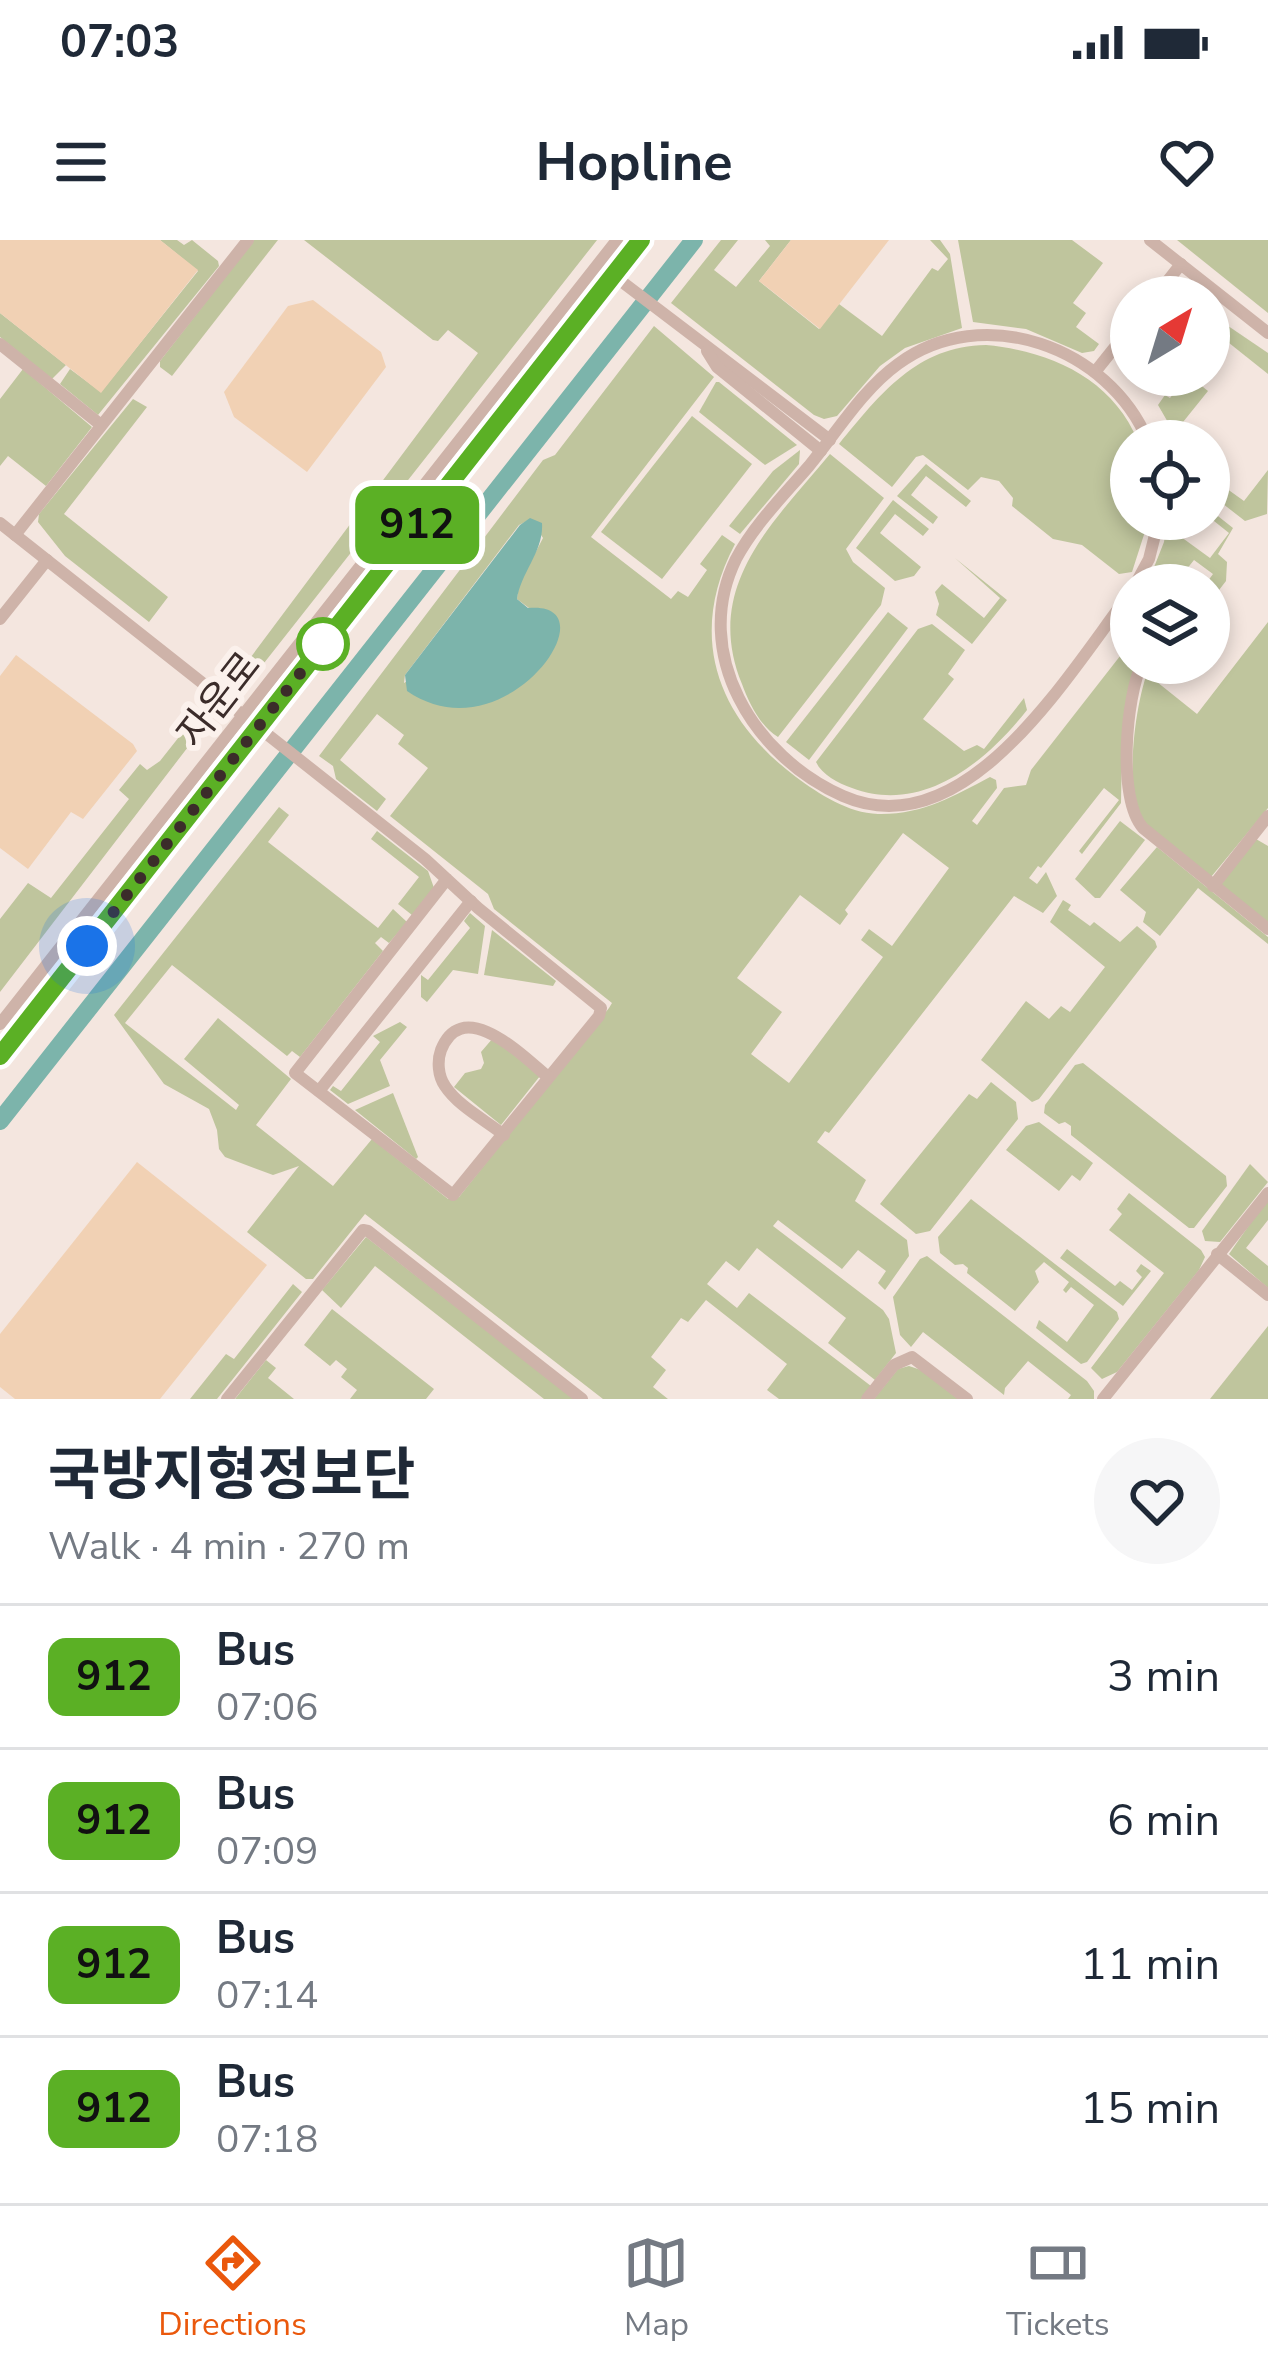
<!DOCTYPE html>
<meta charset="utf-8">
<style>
:root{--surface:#fff;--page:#f6f6f7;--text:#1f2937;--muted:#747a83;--line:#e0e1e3;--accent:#ea580c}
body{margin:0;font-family:"Nunito Sans","Noto Sans KR",sans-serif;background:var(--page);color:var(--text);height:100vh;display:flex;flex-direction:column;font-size:45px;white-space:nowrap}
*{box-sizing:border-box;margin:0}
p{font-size:39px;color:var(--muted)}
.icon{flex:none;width:66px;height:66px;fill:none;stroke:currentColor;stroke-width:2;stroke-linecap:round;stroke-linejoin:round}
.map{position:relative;height:1159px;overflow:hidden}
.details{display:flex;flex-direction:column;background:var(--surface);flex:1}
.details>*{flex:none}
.badge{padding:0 24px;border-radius:18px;font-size:42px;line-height:78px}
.needle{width:78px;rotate:38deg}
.tools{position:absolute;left:1110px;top:36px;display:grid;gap:24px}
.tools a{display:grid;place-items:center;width:120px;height:120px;border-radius:50%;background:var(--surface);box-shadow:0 6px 18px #0003;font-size:60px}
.you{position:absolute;width:60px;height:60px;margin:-30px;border:9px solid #fff;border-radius:50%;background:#1a73e8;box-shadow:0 0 0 18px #1a73e833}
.map>.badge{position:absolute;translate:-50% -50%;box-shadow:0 0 0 6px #fff}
.round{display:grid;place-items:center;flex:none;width:126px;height:126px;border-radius:63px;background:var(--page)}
.summary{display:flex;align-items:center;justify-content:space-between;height:204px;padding:0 48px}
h1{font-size:57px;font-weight:700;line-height:90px}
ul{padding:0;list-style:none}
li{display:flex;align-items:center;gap:36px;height:144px;padding:0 48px;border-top:3px solid var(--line)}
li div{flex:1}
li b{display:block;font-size:45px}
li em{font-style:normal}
li .badge{min-width:132px;font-weight:700;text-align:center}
.status{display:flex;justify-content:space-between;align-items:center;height:84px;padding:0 60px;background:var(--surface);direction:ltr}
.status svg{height:33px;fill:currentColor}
header{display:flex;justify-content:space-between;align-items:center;height:156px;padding:0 48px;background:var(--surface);font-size:54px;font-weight:700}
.tabs{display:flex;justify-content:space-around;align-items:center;height:168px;border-top:3px solid var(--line);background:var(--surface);font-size:33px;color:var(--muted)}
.tabs a{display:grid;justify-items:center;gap:6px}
.tabs .selected{color:var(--accent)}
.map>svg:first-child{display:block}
.green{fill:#bfc59d;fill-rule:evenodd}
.sand{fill:#f1d1b4}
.water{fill:#7cb4ab}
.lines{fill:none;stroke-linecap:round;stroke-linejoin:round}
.river{stroke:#7cb4ab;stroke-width:18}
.minor{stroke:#ceb3a9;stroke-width:12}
.line-casing{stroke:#fff;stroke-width:27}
.line{stroke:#5bb025;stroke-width:18}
.walk{stroke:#3b2c2a;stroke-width:12;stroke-dasharray:0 21.6}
.stop-dot{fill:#fff;stroke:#5bb025;stroke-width:6}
.labels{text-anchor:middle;stroke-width:12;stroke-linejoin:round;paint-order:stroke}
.street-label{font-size:39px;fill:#3b2c2a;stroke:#fbf1ec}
</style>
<div class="status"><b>07:03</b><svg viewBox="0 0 49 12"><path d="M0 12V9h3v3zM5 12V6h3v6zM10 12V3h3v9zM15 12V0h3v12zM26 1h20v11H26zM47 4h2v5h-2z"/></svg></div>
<header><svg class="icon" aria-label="menu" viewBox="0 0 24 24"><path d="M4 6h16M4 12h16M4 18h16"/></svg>Hopline<svg class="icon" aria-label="heart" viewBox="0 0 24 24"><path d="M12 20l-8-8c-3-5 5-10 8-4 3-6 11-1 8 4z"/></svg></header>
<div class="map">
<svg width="1268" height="1159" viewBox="0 0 1268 1159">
<rect width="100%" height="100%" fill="#f4e6df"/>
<g class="green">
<polygon points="160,0 177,0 184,5 192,0 218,21 219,26 98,175 60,144 70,129 101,152 198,31"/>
<polygon points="254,0 278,0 172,136 160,127 160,121"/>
<polygon points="304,0 597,0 246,446 239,449 230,445 478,113 448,90 438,101 433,100"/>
<polygon points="721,0 738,0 714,30 736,47 770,6 765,0 791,0 759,41 819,89 839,64 882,96 932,28 938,31 948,19 930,0 940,0 950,14 962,88 905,108 880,126 837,176 824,179 814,175 671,63"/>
<polygon points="958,0 1072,0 1103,23 1073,63 1086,73 1076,87 1099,104 1094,111 1082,113 1026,89 973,82"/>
<polygon points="1177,0 1268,0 1268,73"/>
<polygon points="575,65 578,68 284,442 280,439"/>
<polygon points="0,73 66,125 52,139 0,97"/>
<polygon points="1209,73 1268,113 1268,134 1209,87"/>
<path d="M654,86L714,137L591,297L671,359L678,351L688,357L707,330L700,324L722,295L735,304C687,395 716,477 796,537C819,554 848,573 878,574C922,575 954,556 990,537L996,540L997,548L972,581L977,585L1004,548L1026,545L1031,530L1131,402V423H1136L1122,507L1121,563L1082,614L1079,611L1119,560L1104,548L1041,628L1038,626L1029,638L1037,644L1046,632L1057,656L1043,673L1014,656L829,893L825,891L817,902L866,940L855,961L907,1000L909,1016L885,1050L878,1043L886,1031L858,1010L842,1029L778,980L773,986L883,1070L889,1079L896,1113L875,1140L828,1103L846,1078L757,1008L739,1031L726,1021L707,1044L737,1068L749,1053L871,1146L861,1159H779L767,1150L787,1124L706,1060L688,1082L681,1078L651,1117L666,1130L653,1147L668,1159H603L365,974L313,1039H306L247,992L299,926L273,935L225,917L219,909L217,890L209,869L164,844L114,775L279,567L289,575L268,602L378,688L393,669L407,682L389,703L381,697L375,703L383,711L300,817L292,811L287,816L172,725L125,783L236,870L239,865L184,819L218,778L291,839L256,885L333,946L372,899L448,959L459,957L609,768L612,763L494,669L488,654L390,576L428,528L398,504L404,495L377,474L340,520L386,559L377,571L336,539L333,526L319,516L543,220L555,215ZM531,279L543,298L519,344L517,359L529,368L404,443L405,435L519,285ZM903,593L949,628L892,706L869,689L861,700L883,717L789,843L751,814L782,772L737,738L800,655L840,685L848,674L845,670Z"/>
<path d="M986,105C1050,111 1112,138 1138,201H1131V279H1149L1132,332L1119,334L1082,305L1053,299L1012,266L1013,258L999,241L981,237L968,250L923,215L916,217L892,247L839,204C880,154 917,106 986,105Z"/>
<polygon points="23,129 92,187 46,246 8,216 0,226 0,159"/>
<polygon points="1188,135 1208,151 1179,187 1185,193 1177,198 1158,165 1165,155 1170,158"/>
<polygon points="716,142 719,142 797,205 765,225 699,172"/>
<polygon points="133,159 147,167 64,274 168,357 149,382 65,316 38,282 39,274"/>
<polygon points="692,176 752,224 662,339 601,292"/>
<polygon points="800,210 799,224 740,294 729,286 773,231"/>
<path d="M830,214L884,258L846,309L853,322L885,348L881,365L778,497C760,486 749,463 742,444C702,346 773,283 830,214Z"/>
<polygon points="926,224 971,261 966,267 926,236 911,255 938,277 933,284 897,256"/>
<polygon points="1268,230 1267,274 1245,281 1209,253 1209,236 1244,261"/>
<polygon points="893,260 929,289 923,296 895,274 880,293 921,327 914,336 895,341 856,308"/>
<polygon points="1209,269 1233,288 1218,314 1227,322 1226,341 1209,363 1209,345 1205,345 1213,334 1194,320 1174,345 1147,345 1164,302 1167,279 1188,279 1177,294 1210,318 1229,293 1209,277"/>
<polygon points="955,318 1007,360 972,404 936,375 939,364 935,352 942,344 984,378 1000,358"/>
<polygon points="888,372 908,388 809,520 786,502"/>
<path d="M1268,382V568L1211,637C1190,619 1162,602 1144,581C1122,554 1136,454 1151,423H1163L1152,438L1197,474Z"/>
<path d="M932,384L965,410L948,434L954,439L923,479L964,511L977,505L984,509L1024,458L1027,470C987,521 923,575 852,548C838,543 822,535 816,522L918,389Z"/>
<polygon points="195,482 201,490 0,752 0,679 28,643 51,658 129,559 119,550 140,524 147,530 160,521 190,483"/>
<polygon points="173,575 177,578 0,803 0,796"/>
<polygon points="1120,581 1145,600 1100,658 1095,658 1075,639"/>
<polygon points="377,591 428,631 434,648 412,675 398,664 419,637 371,599"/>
<polygon points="1256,599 1268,606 1268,685 1224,650 1221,643"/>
<polygon points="1157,607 1268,697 1268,704 1198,648 1160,696 1143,682 1146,672 1120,650"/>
<polygon points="1063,660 1071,665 1068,670 1090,686 1094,682 1120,702 1137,686 1155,701 1157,707 1039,859 1032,862 981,820 1026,761 1049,779 1061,766 1070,772 1105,727 1050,682"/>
<polygon points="470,673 485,686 478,734 453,730 427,762 421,757 421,735 428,740 470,688 464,681"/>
<polygon points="492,690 556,741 553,746 484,735"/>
<polygon points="400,782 407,787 380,820 390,846 348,864 330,850 333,846 341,851 380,802 373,796"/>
<polygon points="493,798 540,836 501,885 454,847 465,833 481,829 484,823 481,812"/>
<polygon points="1083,823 1226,936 1227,946 1194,988 1189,988 1071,895 1071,886 1065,882 1059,884 1044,873 1045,865 1075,825"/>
<polygon points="991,842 1016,862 1018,879 930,991 916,994 880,964 969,854 977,859"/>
<polygon points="393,853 418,917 416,919 355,870"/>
<polygon points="1039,882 1093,923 1080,941 1072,935 1059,951 1006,910 1026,886"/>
<polygon points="1250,924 1268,942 1220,1002 1205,1001 1202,991"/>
<polygon points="1129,953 1201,1010 1205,1017 1199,1030 1117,1132 1102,1139 1091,1128 1164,1033 1109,990 1122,974 1117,969"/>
<polygon points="1268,958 1268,980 1246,1008 1268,1026 1268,1048 1229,1014"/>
<polygon points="971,959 1117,1072 1119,1079 1087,1122 1081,1124 1036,1088 1039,1080 1067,1102 1094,1065 1071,1047 1066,1053 1063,1050 1069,1042 1044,1022 1035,1031 1039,1042 1015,1071 967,1033 968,1028 963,1024 955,1025 940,1013 938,997"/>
<polygon points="366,997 575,1159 544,1159 375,1026 341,1068 322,1050"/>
<polygon points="1067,1009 1115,1046 1120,1041 1132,1050 1142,1037 1136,1031 1141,1024 1151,1031 1123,1066 1060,1018"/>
<polygon points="927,1016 1087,1141 1094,1151 1094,1159 1068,1159 1071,1155 1028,1121 1005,1148 1004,1155 923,1092 911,1107 900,1095 893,1057 920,1019"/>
<polygon points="293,1044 302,1052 217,1159 190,1159 226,1114 234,1119"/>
<polygon points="332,1069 434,1149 426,1159 350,1159 357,1150 341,1137 347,1129 336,1120 330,1126 304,1105"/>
<polygon points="1268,1086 1268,1159 1210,1159"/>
<polygon points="266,1120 276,1128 268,1138 294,1159 235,1159"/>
<polygon points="909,1126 921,1130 958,1159 874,1159 898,1129"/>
</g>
<g class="sand">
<polygon points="0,0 160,0 198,30 101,153 0,73"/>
<polygon points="791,0 889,0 820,89 759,41"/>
<polygon points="313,60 381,112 386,127 307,232 234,177 224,152 288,66"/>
<polygon points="16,415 133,504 137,511 83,579 71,572 28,629 0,608 0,436"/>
<polygon points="137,922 267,1025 160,1159 15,1159 0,1147 0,1094"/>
</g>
<path class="water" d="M530,278L542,283C544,311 521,332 517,359L528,368C616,359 506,519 407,451L405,435L520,285Z"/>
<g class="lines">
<polyline class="river" points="0,881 694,0"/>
<g class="minor">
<polyline points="1150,0 1268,93"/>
<polyline points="609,32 830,200"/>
<polyline points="1155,57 1181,24"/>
<polyline points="0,104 101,185"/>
<polyline points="707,111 717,127 821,211"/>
<polyline points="1095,132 1131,87"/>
<polyline points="0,283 425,619 478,668 601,768 599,776 453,955 295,833 447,639"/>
<polyline points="15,295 248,0"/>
<polyline points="1135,345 1149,319 1159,279"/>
<path d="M1131,352C1069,432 966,610 843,556C754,517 690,413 736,319C754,285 784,255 809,226C837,192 862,150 898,124C983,61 1109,107 1148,201"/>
<polyline points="0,379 47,320"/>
<path d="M1142,423C1126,457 1117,559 1143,588L1268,689"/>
<polyline points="1213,646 1268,576"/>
<polyline points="0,784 617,0"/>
<polyline points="0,816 641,0"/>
<polyline points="319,851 471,661"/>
<path d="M504,895C485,880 458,866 445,846C438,836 437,821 441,810C463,754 525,818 548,837"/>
<polyline points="1217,1014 1268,1055"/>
<polyline points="227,1159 363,990 368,991 582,1159"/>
<polyline points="867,1159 894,1125 912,1117 967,1159"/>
<polyline points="1103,1159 1268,953"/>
</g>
</g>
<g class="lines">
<defs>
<polyline id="line" points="0,816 641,0"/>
</defs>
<use href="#line" class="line-casing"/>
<use href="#line" class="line"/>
<polyline class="walk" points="87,706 327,399 323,404"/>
</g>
<circle class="stop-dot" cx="323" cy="404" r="24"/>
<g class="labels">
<g class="street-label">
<text transform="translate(218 459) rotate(-52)" y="14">자운로</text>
</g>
</g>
</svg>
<div class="tools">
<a><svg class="needle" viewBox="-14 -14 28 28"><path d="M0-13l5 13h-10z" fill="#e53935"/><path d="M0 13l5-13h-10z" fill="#747a83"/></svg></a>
<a><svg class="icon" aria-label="locate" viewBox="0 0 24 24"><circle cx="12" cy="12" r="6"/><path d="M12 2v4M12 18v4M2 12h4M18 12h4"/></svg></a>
<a><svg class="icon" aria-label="layers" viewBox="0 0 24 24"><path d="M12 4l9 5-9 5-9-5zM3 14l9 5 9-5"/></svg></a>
</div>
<div class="you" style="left:87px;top:706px"></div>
<b class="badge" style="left:417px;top:285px;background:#5bb025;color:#111">912</b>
</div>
<section class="details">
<div class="summary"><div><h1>국방지형정보단</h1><p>Walk · 4 min · 270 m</p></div><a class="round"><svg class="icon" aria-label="heart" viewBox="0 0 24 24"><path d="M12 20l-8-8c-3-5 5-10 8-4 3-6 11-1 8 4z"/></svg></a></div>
<ul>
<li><span class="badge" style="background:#5bb025;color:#111">912</span><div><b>Bus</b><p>07:06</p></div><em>3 min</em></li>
<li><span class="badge" style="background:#5bb025;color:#111">912</span><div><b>Bus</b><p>07:09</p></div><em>6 min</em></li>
<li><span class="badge" style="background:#5bb025;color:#111">912</span><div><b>Bus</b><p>07:14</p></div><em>11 min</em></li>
<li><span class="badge" style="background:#5bb025;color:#111">912</span><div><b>Bus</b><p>07:18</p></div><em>15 min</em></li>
</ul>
</section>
<nav class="tabs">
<a class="selected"><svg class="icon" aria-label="directions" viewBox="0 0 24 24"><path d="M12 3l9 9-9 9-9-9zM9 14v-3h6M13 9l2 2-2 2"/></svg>Directions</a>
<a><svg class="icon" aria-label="map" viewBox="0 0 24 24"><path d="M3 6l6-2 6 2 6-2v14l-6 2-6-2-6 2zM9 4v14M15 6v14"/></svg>Map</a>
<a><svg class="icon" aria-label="tickets" viewBox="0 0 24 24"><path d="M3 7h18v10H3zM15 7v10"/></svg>Tickets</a>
</nav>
